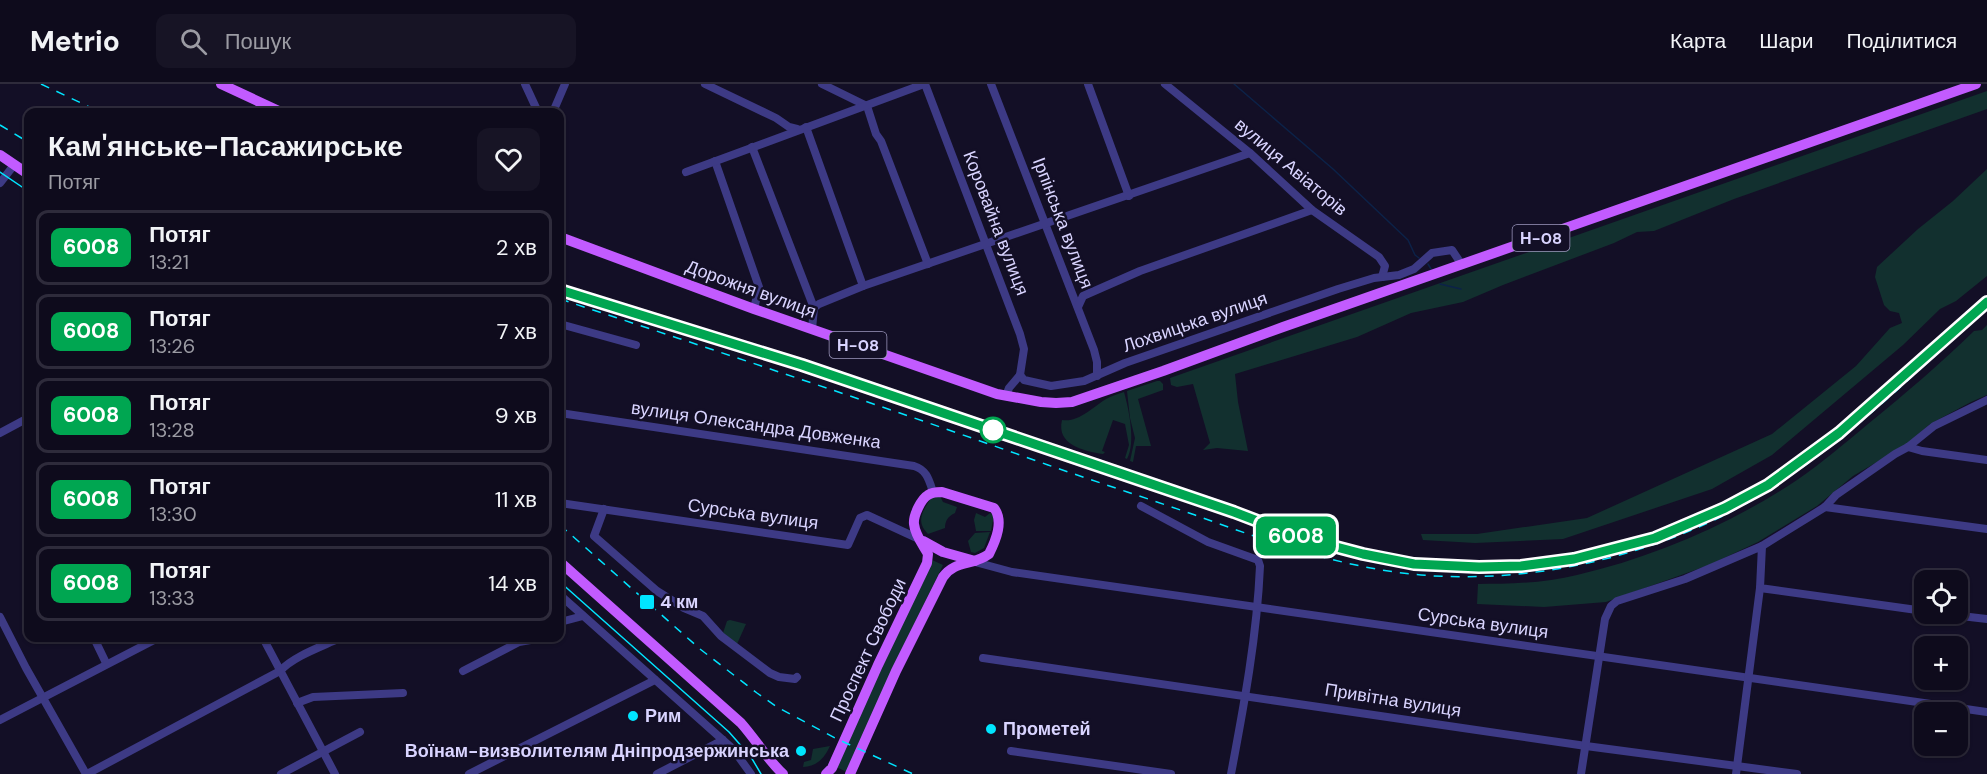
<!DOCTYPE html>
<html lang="uk">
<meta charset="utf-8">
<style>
:root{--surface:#0e0b1c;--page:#171425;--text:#f1f3f6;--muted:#9b9ba3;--line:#2e2b3b}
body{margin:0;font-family:"DM Sans",sans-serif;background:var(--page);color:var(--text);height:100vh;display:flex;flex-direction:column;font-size:22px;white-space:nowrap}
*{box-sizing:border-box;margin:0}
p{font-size:20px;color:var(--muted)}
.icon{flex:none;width:33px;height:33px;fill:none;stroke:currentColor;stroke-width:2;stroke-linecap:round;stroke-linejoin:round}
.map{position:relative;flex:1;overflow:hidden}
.drawer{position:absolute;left:24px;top:24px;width:540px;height:534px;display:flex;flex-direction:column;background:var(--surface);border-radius:12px;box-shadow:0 2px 4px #0004,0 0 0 2px var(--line)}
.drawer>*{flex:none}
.badge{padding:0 12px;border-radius:9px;font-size:21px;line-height:39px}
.fabs{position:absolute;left:1914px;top:486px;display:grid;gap:12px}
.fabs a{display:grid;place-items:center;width:54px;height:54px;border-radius:12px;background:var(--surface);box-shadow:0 2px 4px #0004,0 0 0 2px var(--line);font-size:30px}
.map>.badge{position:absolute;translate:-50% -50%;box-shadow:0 0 0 3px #fff}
.round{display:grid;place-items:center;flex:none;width:63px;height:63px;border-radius:12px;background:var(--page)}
.overview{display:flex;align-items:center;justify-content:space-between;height:102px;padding:0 24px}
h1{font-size:28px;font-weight:800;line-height:45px}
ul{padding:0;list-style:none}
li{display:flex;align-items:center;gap:18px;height:75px;margin:0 12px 9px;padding:0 12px;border:3px solid var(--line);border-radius:12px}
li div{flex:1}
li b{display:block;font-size:22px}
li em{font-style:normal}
li .badge{min-width:66px;font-weight:700;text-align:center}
header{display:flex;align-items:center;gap:36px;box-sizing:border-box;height:84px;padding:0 30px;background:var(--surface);border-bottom:2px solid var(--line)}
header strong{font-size:28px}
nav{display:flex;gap:33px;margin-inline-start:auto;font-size:21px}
.search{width:420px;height:54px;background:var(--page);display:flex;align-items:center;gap:15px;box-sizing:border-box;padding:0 21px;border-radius:12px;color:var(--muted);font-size:22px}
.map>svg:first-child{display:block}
.green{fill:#12302f}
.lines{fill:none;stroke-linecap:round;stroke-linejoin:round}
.stream{stroke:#0c2248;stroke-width:1.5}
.minor{stroke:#3d3a85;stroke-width:8}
.major{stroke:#c25bff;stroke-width:10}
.tram{stroke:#00e5ff;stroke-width:1.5}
.rail{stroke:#00e5ff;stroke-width:1.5;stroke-dasharray:9 8;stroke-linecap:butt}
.line-casing{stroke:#fff;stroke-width:14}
.line{stroke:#00a651;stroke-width:9}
.stop-dot{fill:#fff;stroke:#00a651;stroke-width:3}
.poi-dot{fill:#00e5ff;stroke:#130f26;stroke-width:2}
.labels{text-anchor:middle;stroke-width:5;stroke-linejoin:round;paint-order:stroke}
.shield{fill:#130f26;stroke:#9e99be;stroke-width:1.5}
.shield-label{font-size:16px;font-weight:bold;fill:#d9d4ff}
.street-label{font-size:18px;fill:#d9d4ff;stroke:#130f26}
.poi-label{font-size:18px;font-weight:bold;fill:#d9d4ff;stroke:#130f26;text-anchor:start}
</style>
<header>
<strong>Metrio</strong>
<div class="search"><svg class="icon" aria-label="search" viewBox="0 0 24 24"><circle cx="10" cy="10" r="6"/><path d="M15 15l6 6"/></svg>Пошук</div>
<nav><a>Карта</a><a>Шари</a><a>Поділитися</a></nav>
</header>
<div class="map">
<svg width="1987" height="690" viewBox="0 0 1987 690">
<rect width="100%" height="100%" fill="#130f26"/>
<g class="green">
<polygon points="1987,7 1987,25 1734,115 1654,147 1637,148 1614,159 1503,201 1463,218 1411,229 1357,253 1235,290 1238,318 1248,367 1217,364 1203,366 1210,359 1193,300 1177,303 1171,301 1170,294"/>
<polygon points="1987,85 1987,192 1956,217 1940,225 1903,261 1772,371 1712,405 1563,455 1475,459 1423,456 1421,450 1477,450 1587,434 1772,350 1856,282 1890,244 1902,239 1899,229 1890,227 1884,221 1875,193 1877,183 1918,145 1953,117"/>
<path d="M1987,241V311L1971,318L1930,340L1906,361L1853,392L1817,422L1758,458L1709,481L1606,518L1544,523L1477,520L1478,500C1509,500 1546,499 1577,491C1654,473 1731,440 1797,396C1822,379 1845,359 1868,340C1905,310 1940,280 1974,247L1982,246Z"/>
<polygon points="1157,297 1160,297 1163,300 1163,306 1138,315 1151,362 1136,362 1133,378 1130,377 1135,354 1130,334 1127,307"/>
<path d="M1124,308C1129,326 1136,359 1127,375L1125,374L1129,361L1125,340L1113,336L1102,367L1105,368L1103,370C1084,367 1056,361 1062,336C1078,339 1093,323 1106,315C1111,312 1118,310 1124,308Z"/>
<path d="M940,412L943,418L957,423L955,429C948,432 945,437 945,444L928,450C915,437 923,427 931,414Z"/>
<polygon points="976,429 985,433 990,429 993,431 993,436 991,447 976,447 974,436"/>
<polygon points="990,448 984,464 975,469 971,468 968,457 975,449"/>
<polygon points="932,476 943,481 893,583 847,688 836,683"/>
<polygon points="730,536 746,540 737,560 723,549 727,537"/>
<path d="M830,662C824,675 817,682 803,683L804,678L811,676L813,665Z"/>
</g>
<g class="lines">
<g class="stream">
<polyline points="1234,0 1333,85 1408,156 1415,171 1419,174"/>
<polyline points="1428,180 1431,185"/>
<polyline points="1440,200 1461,205"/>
</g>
<g class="minor">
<polyline points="525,0 538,28"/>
<polyline points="705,0 776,34 789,43 797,45"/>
<polyline points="822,0 867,22 876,50 881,57 928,180"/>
<polyline points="925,0 1020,250 1024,265 1020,291"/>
<polyline points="991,0 1094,266 1097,278 1097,292"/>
<polyline points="1088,0 1129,112"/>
<polyline points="1165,0 1250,69 1312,126 1379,173 1385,182 1382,193"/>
<polyline points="553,28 565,0"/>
<polyline points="806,43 863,202"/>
<polyline points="752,63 814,224"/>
<polyline points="715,77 759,203 754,225"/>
<polyline points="686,88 924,0"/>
<polyline points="0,99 14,81"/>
<polyline points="1078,223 1083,212 1140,187 1312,126"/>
<polyline points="814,224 819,220 863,202 1250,69"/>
<polyline points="560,240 636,261"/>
<polyline points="812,245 814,224"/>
<polyline points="1020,291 1024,296 1051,302 1084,297 1125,279 1338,205 1374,194 1399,191 1414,185 1432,169 1452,166 1462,181"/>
<polyline points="1006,312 1009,304 1020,291"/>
<path d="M560,329L914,382C927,386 929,396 933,408"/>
<polyline points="0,349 28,334"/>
<polyline points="1908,363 1922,367 1987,376"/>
<polyline points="560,419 848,461 860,434 867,431 919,455"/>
<polyline points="27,421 28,424"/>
<path d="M1141,422L1208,458L1258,476L1260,482C1257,552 1244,621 1231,690"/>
<polyline points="1825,423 1987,445"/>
<polyline points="604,425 594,452 657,507 684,524 703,532 721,552 770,589 779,593 795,595 797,593"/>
<polyline points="1762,462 1825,423 1836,411 1895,370 1908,363 1934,342 1987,316"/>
<polyline points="975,478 1012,488 1987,628"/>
<polyline points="560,511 733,665 751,690"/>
<polyline points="1944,530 1987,535"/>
<polyline points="0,533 26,584 86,690"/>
<polyline points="560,541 564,537 583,532"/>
<polyline points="94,554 106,579"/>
<polyline points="263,554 335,690"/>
<polyline points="983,574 1586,662 1797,690"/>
<polyline points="463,587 519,558 542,554"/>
<polyline points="297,619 313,613 403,609"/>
<polyline points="0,636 158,554"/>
<polyline points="1011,667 1171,690"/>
<path d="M87,690L280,587C294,572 321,563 340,554"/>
<polyline points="281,690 360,648"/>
<polyline points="469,690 655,596"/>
<polyline points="657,690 723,656"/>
<polyline points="1581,690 1605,535 1611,522 1617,517 1685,495 1762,462 1760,504 1924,527"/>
<polyline points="1736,690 1760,504"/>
</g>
<g class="major">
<polyline points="221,0 281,28"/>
<polyline points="0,71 28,90"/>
<polyline points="560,153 754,225 997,310 1041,318 1056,319 1072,318 1163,287 1283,243 1976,0"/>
<polyline points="923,457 943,468 975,477"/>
<path d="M560,478L741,639C756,656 767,675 783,690"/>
<path d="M826,690L832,684L878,581L927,479L928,470C923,461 915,451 914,440C913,432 921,415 928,411C932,408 937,408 942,408L994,424C1004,437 996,456 989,470C973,482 955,476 943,493L896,587L850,690"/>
</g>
<g class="tram">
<polyline points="0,88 28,107"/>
<polyline points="560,498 729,648 751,673 761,690"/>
</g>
<g class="rail">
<polyline points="41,0 100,28"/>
<polyline points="0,41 28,58"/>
<path d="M564,208L802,281L1234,428C1320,461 1396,485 1489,483"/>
<path d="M560,215C723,269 886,323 1048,381C1097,398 1146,414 1195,431C1269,458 1342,484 1421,491C1519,499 1621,479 1710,438C1817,388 1900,302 1987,224"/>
<polyline points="560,441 700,565 757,609 777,623 835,654 913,690"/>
</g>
</g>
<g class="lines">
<defs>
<polyline id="line" points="560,206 802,281 1234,428 1302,454 1363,470 1414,480 1479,483 1521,482 1574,475 1655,454 1725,424 1768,401 1839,349 1987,218"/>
</defs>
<use href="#line" class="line-casing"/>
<use href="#line" class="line"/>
</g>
<circle class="stop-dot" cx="993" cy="346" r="12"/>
<g class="poi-dot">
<rect x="639" y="510" width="16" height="16" rx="3"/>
<circle cx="633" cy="632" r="6"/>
<circle cx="991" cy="645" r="6"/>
<circle cx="801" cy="667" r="6"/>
</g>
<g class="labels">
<g class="shield">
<rect x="1512.5" y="141" width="57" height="26" rx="4.5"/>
<rect x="829.5" y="248" width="57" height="26" rx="4.5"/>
</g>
<g class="shield-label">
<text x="1541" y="160">Н-08</text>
<text x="858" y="267">Н-08</text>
</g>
<g class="street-label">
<text transform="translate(1291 83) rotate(40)" y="6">вулиця Авіаторів</text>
<text transform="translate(996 139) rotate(69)" y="6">Коровайна вулиця</text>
<text transform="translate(1063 139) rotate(69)" y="6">Ірпінська вулиця</text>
<text transform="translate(751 205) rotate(20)" y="6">Дорожня вулиця</text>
<text transform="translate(1195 238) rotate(-19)" y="6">Лохвицька вулиця</text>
<text transform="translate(756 341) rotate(8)" y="6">вулиця Олександра Довженка</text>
<text transform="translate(753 430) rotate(8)" y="6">Сурська вулиця</text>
<text transform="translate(1483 539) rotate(8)" y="6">Сурська вулиця</text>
<text transform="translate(868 566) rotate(-65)" y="6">Проспект Свободи</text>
<text transform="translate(1393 616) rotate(9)" y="6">Привітна вулиця</text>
</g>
<g class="poi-label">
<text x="660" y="524">4 км</text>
<text x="645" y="638">Рим</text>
<text x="1003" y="651">Прометей</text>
<text x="789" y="673" text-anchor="end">Воїнам-визволителям Дніпродзержинська</text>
</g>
</g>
</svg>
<div class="fabs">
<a><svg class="icon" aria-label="locate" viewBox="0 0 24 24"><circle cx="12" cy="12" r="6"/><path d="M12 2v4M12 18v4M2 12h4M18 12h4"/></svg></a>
<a>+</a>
<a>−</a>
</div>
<b class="badge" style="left:1296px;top:452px;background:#00a651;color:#fff">6008</b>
<section class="drawer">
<div class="overview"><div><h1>Кам'янське-Пасажирське</h1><p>Потяг</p></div><a class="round"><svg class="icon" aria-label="heart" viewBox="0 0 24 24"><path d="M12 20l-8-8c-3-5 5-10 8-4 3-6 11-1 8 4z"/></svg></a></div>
<ul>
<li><span class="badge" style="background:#00a651;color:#fff">6008</span><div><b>Потяг</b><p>13:21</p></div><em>2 хв</em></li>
<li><span class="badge" style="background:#00a651;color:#fff">6008</span><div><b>Потяг</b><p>13:26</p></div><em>7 хв</em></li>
<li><span class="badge" style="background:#00a651;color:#fff">6008</span><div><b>Потяг</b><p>13:28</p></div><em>9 хв</em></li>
<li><span class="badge" style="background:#00a651;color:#fff">6008</span><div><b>Потяг</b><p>13:30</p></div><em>11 хв</em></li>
<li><span class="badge" style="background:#00a651;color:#fff">6008</span><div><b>Потяг</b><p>13:33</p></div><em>14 хв</em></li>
</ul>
</section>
</div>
